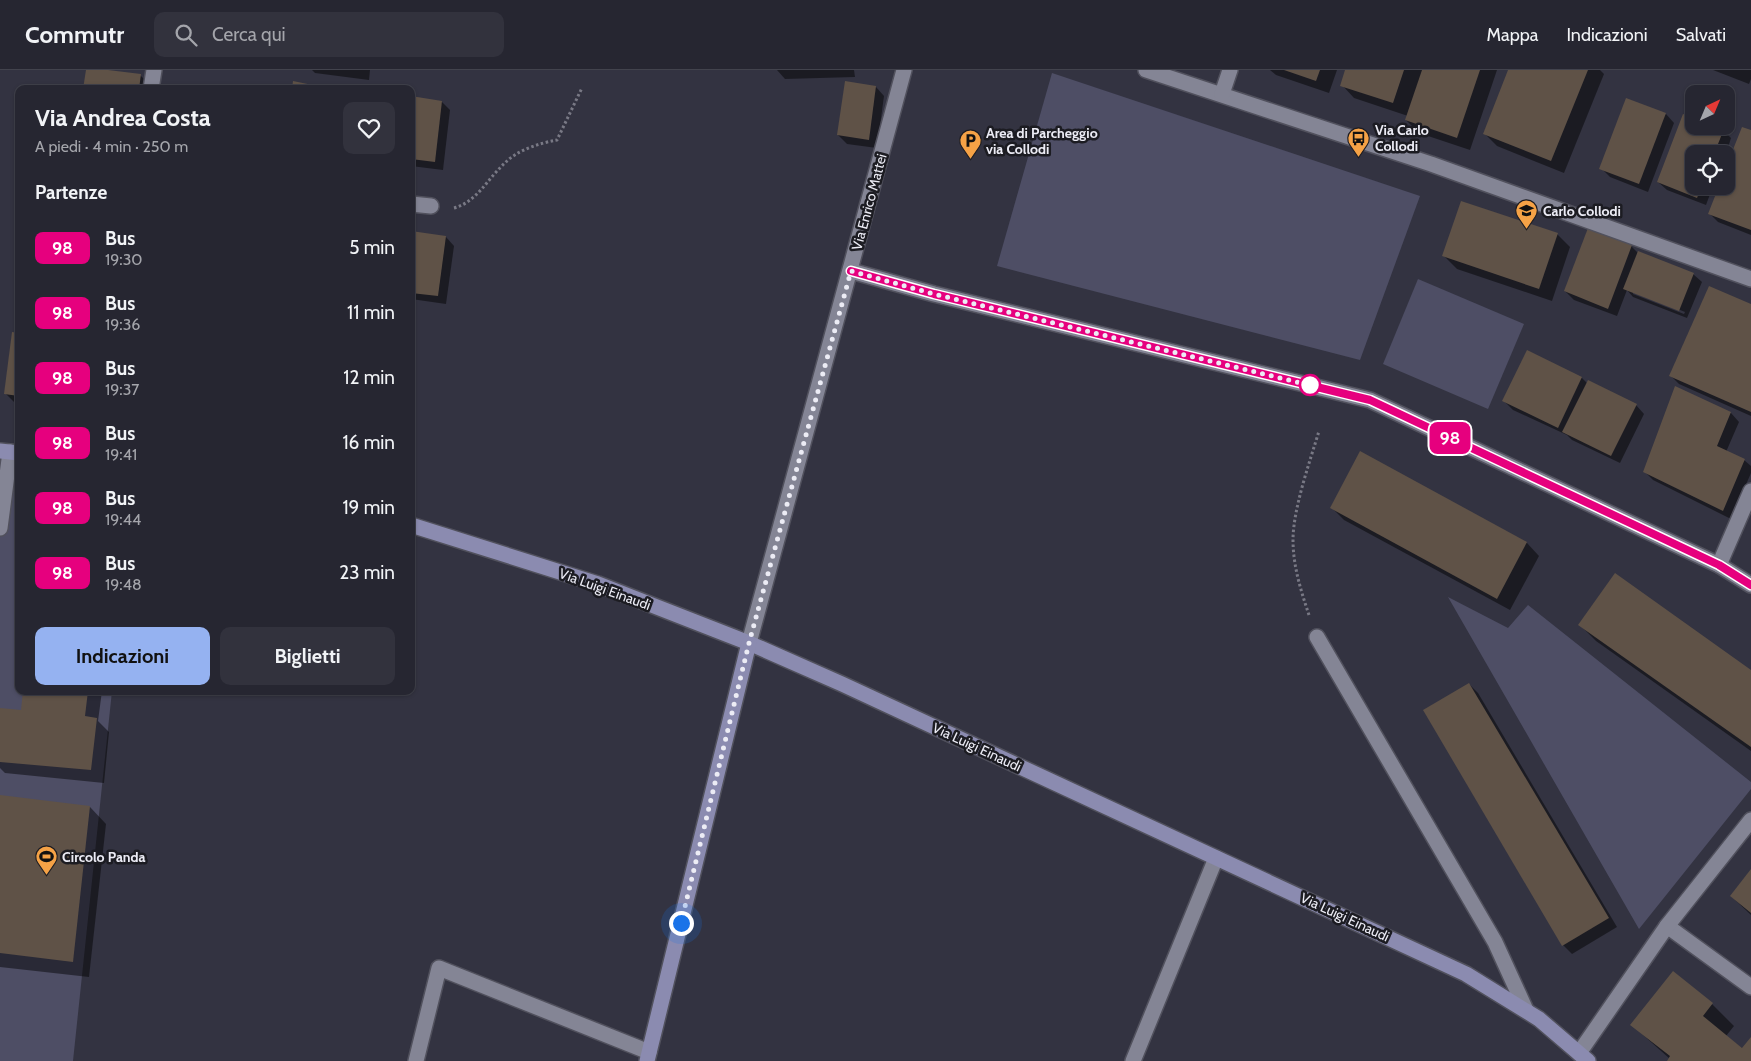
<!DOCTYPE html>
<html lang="it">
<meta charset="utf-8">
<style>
:root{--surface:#262631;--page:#32323d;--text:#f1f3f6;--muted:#a4a5ab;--line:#42434d;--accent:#95b2f1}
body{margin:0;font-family:Cabin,sans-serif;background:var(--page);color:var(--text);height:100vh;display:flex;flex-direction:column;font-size:19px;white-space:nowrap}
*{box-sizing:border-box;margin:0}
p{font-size:16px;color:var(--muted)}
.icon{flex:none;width:28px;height:28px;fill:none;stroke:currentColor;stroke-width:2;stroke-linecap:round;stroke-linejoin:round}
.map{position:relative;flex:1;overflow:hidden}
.details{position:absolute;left:15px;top:15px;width:400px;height:610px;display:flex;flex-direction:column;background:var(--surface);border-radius:10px;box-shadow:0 1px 4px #0004,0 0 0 1px var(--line)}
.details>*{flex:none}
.badge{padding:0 10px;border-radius:8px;font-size:18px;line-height:32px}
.needle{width:32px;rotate:44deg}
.tools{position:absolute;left:1685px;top:15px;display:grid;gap:10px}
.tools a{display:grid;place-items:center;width:50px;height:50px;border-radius:10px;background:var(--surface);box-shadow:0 1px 4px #0004,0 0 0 1px var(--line);font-size:25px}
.you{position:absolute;width:25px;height:25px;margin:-12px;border:4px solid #fff;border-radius:50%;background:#1a73e8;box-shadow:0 0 0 8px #1a73e833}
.map>.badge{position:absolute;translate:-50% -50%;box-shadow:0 0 0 2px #fff}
h2{padding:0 20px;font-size:19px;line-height:45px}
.round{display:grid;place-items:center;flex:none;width:52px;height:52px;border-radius:10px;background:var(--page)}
.headline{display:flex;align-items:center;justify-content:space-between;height:85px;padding:0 20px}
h1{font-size:24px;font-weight:800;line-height:38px}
.action{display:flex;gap:10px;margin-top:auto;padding:10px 20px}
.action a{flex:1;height:58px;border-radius:10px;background:var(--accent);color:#111;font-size:20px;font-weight:800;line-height:58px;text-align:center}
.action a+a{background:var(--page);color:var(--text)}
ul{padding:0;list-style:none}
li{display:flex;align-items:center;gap:15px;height:65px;padding:0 20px}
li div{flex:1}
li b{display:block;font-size:19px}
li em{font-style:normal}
li .badge{min-width:55px;font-weight:700;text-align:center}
header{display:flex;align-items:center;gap:30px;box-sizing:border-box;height:70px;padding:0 25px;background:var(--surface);border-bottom:1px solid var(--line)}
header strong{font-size:24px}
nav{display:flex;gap:28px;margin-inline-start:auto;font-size:18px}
.search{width:350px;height:45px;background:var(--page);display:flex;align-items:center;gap:12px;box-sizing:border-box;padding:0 18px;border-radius:10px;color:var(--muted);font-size:19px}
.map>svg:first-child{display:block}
.green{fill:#4e4e65}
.shadow{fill:#0007;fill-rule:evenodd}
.building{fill:#5f5247}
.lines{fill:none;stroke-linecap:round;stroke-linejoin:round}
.lane-casing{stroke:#51515d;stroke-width:18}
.street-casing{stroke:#51515d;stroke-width:18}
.secondary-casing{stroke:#51515d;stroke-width:18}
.path{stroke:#797985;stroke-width:3;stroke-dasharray:2.5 2.5;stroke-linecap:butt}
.lane{stroke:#848595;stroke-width:15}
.street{stroke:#848595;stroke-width:15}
.secondary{stroke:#8b8bb0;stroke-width:15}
.line-casing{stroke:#fff;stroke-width:11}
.line{stroke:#e6007e;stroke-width:8}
.walk{stroke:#ececf5;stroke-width:5;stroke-dasharray:0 9}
.stop-dot{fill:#fff;stroke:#e6007e;stroke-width:2.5}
.labels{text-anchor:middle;stroke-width:5;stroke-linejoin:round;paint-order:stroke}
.poi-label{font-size:14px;font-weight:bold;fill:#ececf5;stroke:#1c1c22;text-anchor:start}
.street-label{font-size:14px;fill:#ececf5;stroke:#1c1c22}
</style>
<header>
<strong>Commutr</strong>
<div class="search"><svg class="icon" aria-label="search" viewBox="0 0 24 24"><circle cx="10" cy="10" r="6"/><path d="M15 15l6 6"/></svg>Cerca qui</div>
<nav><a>Mappa</a><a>Indicazioni</a><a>Salvati</a></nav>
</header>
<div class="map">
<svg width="1751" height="991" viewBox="0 0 1751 991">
<rect width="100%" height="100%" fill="#333341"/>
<g class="green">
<polygon points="1052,3 1420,126 1360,290 997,196"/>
<polygon points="1418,209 1524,254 1488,339 1383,294"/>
<polygon points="0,420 19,422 19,621 112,621 73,991 0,991"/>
<polygon points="1448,527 1508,558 1528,535 1751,712 1751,719 1639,859"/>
</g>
<g class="shadow">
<polygon points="87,0 141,6 149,14 149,19 84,19"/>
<polygon points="312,0 370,0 369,10 315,3"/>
<polygon points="777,0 854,0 855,7 785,9"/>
<polygon points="1270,0 1337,0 1329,23 1276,5"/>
<polygon points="1347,0 1497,0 1470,80 1419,63 1406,50 1408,46 1354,28 1342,15"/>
<polygon points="1510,0 1600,0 1604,4 1564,103 1497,76 1484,63"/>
<polygon points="1713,0 1751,0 1751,9 1749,14"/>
<polygon points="195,15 212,19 195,19"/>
<polygon points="876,17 884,26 877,78 847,74 838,65"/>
<polygon points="411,28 442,32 450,40 443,100 411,96"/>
<polygon points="1666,44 1674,53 1648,122 1610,107 1601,98"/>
<polygon points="1694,56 1723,60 1731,68 1726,84 1694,84 1694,116 1713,116 1706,135 1667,120 1658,112"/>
<polygon points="1751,62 1751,165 1718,152 1710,144 1726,116"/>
<polygon points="411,162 446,167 454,176 446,234 411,229"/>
<polygon points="1557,164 1570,177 1552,231 1457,199 1444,186"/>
<path d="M1631,176L1639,184L1693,204L1702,212L1687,248L1633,227L1627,220L1617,246L1574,230L1565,221ZM1633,221L1685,242L1684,244L1633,224Z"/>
<polygon points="1751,236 1751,346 1679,314 1670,305"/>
<polygon points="19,264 19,333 14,332 5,323"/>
<polygon points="1528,282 1582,308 1588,314 1636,335 1644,344 1620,393 1572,370 1567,365 1513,340 1504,331"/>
<polygon points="1676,318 1731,343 1739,352 1726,382 1744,390 1751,396 1751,403 1731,449 1653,410 1645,402"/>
<polygon points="1361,383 1527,473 1539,486 1510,540 1344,450 1331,437"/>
<polygon points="1580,555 1751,601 1751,681 1596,571"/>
<polygon points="1469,614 1478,623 1617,857 1572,884 1563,875"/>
<polygon points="24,621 102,621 98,651 109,662 104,713 5,703 0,698 0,639 22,641"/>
<polygon points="0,727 90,737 106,754 89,907 0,897"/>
<polygon points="1751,801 1751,845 1731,826"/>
<polygon points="1712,934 1734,956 1726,966 1743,979 1751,969 1751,991 1668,991 1670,989 1632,955"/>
</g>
<g class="building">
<polygon points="86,0 108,0 141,4 139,19 83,19"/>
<polygon points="1284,0 1320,0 1316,11"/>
<polygon points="1345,0 1404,0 1393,33 1340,16"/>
<polygon points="1422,0 1480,0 1457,68 1405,50"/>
<polygon points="1508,0 1588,0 1551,91 1483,64"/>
<polygon points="293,11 327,18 327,19 292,19"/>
<polygon points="845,11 876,16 869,70 837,65"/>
<polygon points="411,26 442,31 435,92 411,89"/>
<polygon points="1626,28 1666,43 1639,114 1599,99"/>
<polygon points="1683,44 1694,48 1694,56 1717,56 1724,59 1714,84 1694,84 1694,116 1702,116 1697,128 1657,112"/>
<polygon points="1742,57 1751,60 1751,160 1708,144 1719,116 1726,116 1726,97"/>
<polygon points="1461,131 1558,163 1539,219 1442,186"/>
<polygon points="1588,158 1632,175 1608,239 1564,221"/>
<polygon points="411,161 446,166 438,226 411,223"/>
<polygon points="1638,181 1694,203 1679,241 1623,219"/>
<polygon points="1709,216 1751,234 1751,342 1669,306"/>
<polygon points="12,262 19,263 19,326 4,324"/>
<polygon points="1527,280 1582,307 1558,358 1502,331"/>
<polygon points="1588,310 1637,334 1611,386 1562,362"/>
<polygon points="1675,316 1731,342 1717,376 1745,389 1723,441 1643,402"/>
<polygon points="1360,381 1527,472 1497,529 1330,438"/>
<polygon points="1615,503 1751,600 1751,677 1578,555"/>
<polygon points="1469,613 1609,848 1562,876 1423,640"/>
<polygon points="23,621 88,621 85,646 97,648 91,700 0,692 0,638 21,640"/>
<polygon points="0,725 90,736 73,892 0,883"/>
<polygon points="1751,799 1751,843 1730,826"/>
<polygon points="1673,901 1713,933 1703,946 1742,978 1751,967 1751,991 1667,991 1670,986 1630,955"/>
</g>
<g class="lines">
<defs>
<g id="lane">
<polyline points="0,458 10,382"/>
<polyline points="1317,567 1495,872 1526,940"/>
<polyline points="416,991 439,898 649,982"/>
<polyline points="1133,991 1216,788"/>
</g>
<g id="street">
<polyline points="1146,0 1431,94 1751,209"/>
<polyline points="151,19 154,0"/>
<polyline points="1222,24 1230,0"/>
<polyline points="411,134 431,136"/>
<polyline points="851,201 934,224 1370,330 1719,495 1751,515"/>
<polyline points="1719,495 1751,421"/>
<polyline points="749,573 904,0"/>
<polyline points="1667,856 1751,917"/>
<polyline points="1579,983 1667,856 1751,750"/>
</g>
<g id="secondary">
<polyline points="0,381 19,383"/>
<polyline points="411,455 598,514 749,573 842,614 1466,904 1539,949 1588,991"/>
<polyline points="647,991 749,573"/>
</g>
</defs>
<use href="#lane" class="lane-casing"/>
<use href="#street" class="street-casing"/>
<use href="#secondary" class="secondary-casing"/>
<g class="path">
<path d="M454,138C477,132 488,108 505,93C517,80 540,73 557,70L582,18"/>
<path d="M1309,545C1301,521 1293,496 1293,470C1293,439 1310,391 1319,361"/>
</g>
<use href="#lane" class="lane"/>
<use href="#street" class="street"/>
<use href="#secondary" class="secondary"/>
</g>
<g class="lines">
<defs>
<polyline id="line" points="851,201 934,224 1370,330 1719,495 1751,515"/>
</defs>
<use href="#line" class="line-casing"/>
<use href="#line" class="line"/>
<polyline class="walk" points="681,853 749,573 851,201 934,224 1313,316 1310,315"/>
</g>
<defs>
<symbol id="bus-pin" viewBox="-11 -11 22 30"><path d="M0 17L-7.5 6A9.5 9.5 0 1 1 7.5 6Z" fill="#f5a246" stroke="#1c1c22"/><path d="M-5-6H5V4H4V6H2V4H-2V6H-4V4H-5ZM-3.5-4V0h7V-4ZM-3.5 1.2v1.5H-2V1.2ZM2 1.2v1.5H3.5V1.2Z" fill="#111"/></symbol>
<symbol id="parking-pin" viewBox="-11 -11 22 30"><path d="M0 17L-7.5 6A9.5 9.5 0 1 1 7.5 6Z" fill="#f5a246" stroke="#1c1c22"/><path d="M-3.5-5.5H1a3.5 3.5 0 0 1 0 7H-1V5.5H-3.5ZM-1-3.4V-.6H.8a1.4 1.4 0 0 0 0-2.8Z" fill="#111"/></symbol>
<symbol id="school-pin" viewBox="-11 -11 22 30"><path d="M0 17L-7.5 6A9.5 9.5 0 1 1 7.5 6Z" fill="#f5a246" stroke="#1c1c22"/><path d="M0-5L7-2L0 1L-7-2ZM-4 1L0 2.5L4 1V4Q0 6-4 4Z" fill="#111"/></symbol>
<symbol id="stadium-pin" viewBox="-11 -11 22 30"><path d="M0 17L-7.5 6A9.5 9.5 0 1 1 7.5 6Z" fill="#f5a246" stroke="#1c1c22"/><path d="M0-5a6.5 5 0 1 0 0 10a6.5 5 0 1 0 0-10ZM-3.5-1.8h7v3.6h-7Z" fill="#111"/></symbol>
</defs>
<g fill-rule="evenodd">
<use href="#bus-pin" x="1346" y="56" width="25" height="34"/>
<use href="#parking-pin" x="958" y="58" width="25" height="34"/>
<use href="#school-pin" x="1514" y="128" width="25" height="34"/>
<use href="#stadium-pin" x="34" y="774" width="25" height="34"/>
</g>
<circle class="stop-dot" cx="1310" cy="315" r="10"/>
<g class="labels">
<g class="poi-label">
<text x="1375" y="65">Via Carlo<tspan x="1375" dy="16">Collodi</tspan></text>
<text x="986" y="68">Area di Parcheggio<tspan x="986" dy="16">via Collodi</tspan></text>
<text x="1543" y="146">Carlo Collodi</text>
<text x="62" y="792">Circolo Panda</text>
</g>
<g class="street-label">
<text transform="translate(869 132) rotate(-75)" y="5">Via Enrico Mattei</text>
<text transform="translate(605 519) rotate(20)" y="5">Via Luigi Einaudi</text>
<text transform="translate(977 677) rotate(25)" y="5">Via Luigi Einaudi</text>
<text transform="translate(1345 847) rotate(25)" y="5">Via Luigi Einaudi</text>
</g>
</g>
</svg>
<div class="tools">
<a><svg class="needle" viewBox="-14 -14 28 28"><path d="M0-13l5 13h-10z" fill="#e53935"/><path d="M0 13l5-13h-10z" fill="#a4a5ab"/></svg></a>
<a><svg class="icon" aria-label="locate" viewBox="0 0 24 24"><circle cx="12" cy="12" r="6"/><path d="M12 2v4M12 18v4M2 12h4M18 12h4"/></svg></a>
</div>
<div class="you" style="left:681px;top:853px"></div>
<b class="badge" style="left:1450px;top:368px;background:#e6007e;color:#fff">98</b>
<section class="details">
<div class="headline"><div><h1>Via Andrea Costa</h1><p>A piedi · 4 min · 250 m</p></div><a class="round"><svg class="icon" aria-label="heart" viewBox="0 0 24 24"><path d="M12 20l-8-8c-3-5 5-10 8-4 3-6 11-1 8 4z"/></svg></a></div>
<h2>Partenze</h2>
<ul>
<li><span class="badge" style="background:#e6007e;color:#fff">98</span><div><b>Bus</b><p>19:30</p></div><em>5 min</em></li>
<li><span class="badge" style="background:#e6007e;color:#fff">98</span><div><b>Bus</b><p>19:36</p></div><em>11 min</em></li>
<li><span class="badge" style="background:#e6007e;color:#fff">98</span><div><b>Bus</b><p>19:37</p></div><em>12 min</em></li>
<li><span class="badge" style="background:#e6007e;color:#fff">98</span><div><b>Bus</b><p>19:41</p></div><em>16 min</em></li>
<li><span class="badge" style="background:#e6007e;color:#fff">98</span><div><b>Bus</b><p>19:44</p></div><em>19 min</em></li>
<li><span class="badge" style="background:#e6007e;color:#fff">98</span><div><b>Bus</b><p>19:48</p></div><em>23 min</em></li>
</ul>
<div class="action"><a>Indicazioni</a><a>Biglietti</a></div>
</section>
</div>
